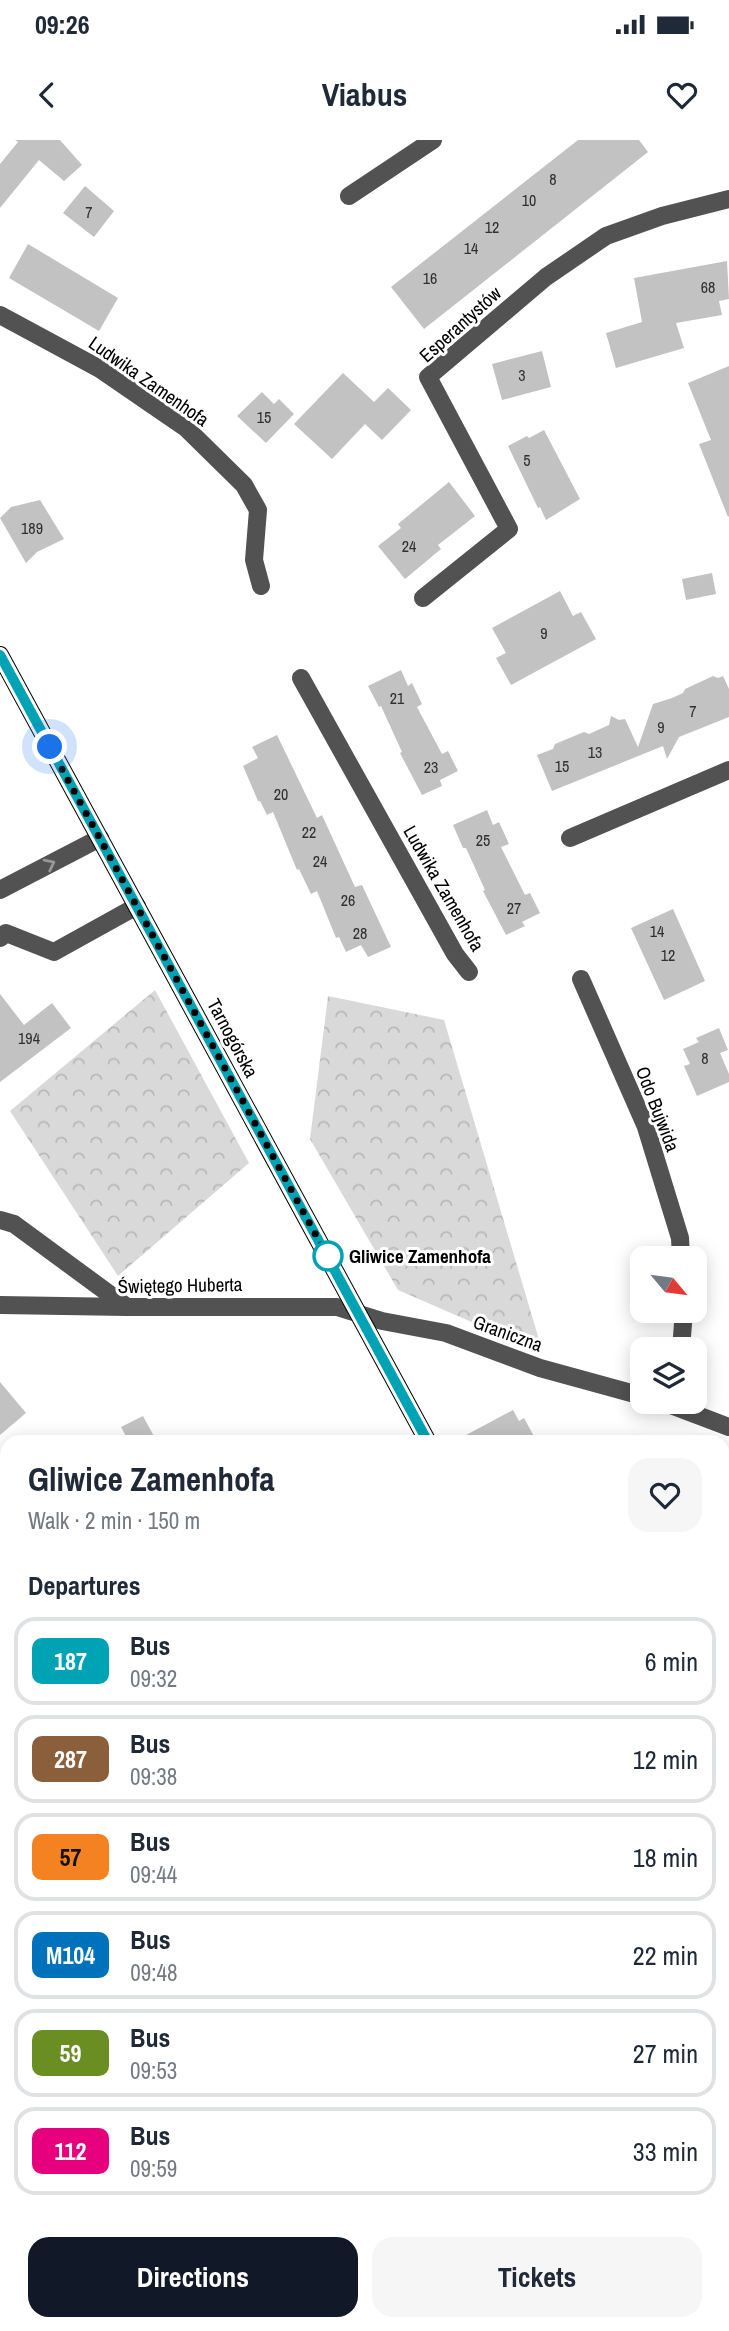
<!DOCTYPE html>
<meta charset="utf-8">
<style>
:root{--surface:#fff;--page:#f6f6f7;--text:#1f2937;--muted:#747a83;--line:#e0e1e3;--accent:#111827}
body{margin:0;font-family:"Archivo Narrow",sans-serif;background:var(--page);color:var(--text);height:100vh;display:flex;flex-direction:column;font-size:26px;white-space:nowrap}
*{box-sizing:border-box;margin:0}
p{font-size:23px;color:var(--muted)}
.icon{flex:none;width:38px;height:38px;fill:none;stroke:currentColor;stroke-width:2;stroke-linecap:round;stroke-linejoin:round}
.map{position:relative;flex:1;overflow:hidden}
.side{position:absolute;left:0px;top:1295px;width:730px;height:896px;display:flex;flex-direction:column;background:var(--surface);border-radius:21px 21px 0 0;box-shadow:0 4px 18px #0003}
.side>*{flex:none}
.badge{padding:0 14px;border-radius:10px;font-size:24px;line-height:46px}
.needle{width:46px;rotate:119deg}
.fabs{position:absolute;left:630px;top:1106px;display:grid;gap:14px}
.fabs a{display:grid;place-items:center;width:77px;height:77px;border-radius:14px;background:var(--surface);box-shadow:0 4px 18px #0003;font-size:35px}
.you{position:absolute;width:35px;height:35px;margin:-18px;border:5px solid #fff;border-radius:50%;background:#1a73e8;box-shadow:0 0 0 10px #1a73e833}
.map>.badge{position:absolute;translate:-50% -50%;box-shadow:0 0 0 4px #fff}
h2{padding:0 28px;font-size:26px;line-height:63px}
.round{display:grid;place-items:center;flex:none;width:74px;height:74px;border-radius:21px;background:var(--page)}
.summary{display:flex;align-items:center;justify-content:space-between;height:119px;padding:0 28px}
h1{font-size:33px;font-weight:700;line-height:52px}
.cta{display:flex;gap:14px;margin-top:auto;padding:14px 28px}
.cta a{flex:1;height:80px;border-radius:21px;background:var(--accent);color:#fff;font-size:28px;font-weight:700;line-height:80px;text-align:center}
.cta a+a{background:var(--page);color:var(--text)}
ul{padding:0;list-style:none}
li{display:flex;align-items:center;gap:21px;height:88px;margin:0 14px 10px;padding:0 14px;border:4px solid var(--line);border-radius:21px}
li div{flex:1}
li b{display:block;font-size:26px}
li em{font-style:normal}
li .badge{min-width:77px;font-weight:700;text-align:center}
.status{display:flex;justify-content:space-between;align-items:center;height:49px;padding:0 35px;background:var(--surface);direction:ltr}
.status svg{height:19px;fill:currentColor}
header{display:flex;justify-content:space-between;align-items:center;height:91px;padding:0 28px;background:var(--surface);font-size:32px;font-weight:700}
.map>svg:first-child{display:block}
.forest{fill:url(#forest-crowns)}
.building{fill:#c2c2c2}
.lines{fill:none;stroke-linecap:round;stroke-linejoin:round}
.minor{stroke:#525252;stroke-width:18}
.major{stroke:#000;stroke-width:18}
.oneway{stroke:#979797}
.line-casing{stroke:#fff;stroke-width:16}
.line{stroke:#00a3b4;stroke-width:10}
.walk{stroke:#000;stroke-width:7;stroke-dasharray:0 12.6}
.stop-dot{fill:#fff;stroke:#00a3b4;stroke-width:3.5}
.labels{text-anchor:middle;stroke-width:6;stroke-linejoin:round;paint-order:stroke}
.number-label{font-size:16px;fill:#303030}
.street-label{font-size:19px;fill:#000;stroke:#fff}
.stop-label{font-size:19px;font-weight:bold;fill:#000;stroke:#fff;text-anchor:start}
</style>
<div class="status"><b>09:26</b><svg viewBox="0 0 49 12"><path d="M0 12V9h3v3zM5 12V6h3v6zM10 12V3h3v9zM15 12V0h3v12zM26 1h20v11H26zM47 4h2v5h-2z"/></svg></div>
<header><svg class="icon" aria-label="back" viewBox="0 0 24 24"><path d="M15 5l-7 7 7 7"/></svg>Viabus<svg class="icon" aria-label="heart" viewBox="0 0 24 24"><path d="M12 20l-8-8c-3-5 5-10 8-4 3-6 11-1 8 4z"/></svg></header>
<div class="map">
<svg width="729" height="2191" viewBox="0 0 729 2191">
<defs>
<pattern id="forest-crowns" width="20" height="18" patternUnits="userSpaceOnUse" patternTransform="scale(1.75)"><rect width="20" height="18" fill="#d9d9d9"/><path d="M2 6a3 3 0 1 1 6 0M12 15a3 3 0 1 1 6 0" fill="none" stroke="#b8b8b8"/></pattern>
</defs>
<rect width="100%" height="100%" fill="#fff"/>
<g class="forest">
<polygon points="155,850 249,1023 118,1136 10,971"/>
<polygon points="328,856 444,880 543,1213 398,1150 310,999"/>
</g>
<g class="building">
<polygon points="15,0 60,0 82,25 64,41 39,20 0,68 0,24 18,2"/>
<polygon points="578,0 639,0 648,12 424,189 391,147"/>
<polygon points="85,46 114,71 94,97 63,73"/>
<polygon points="28,104 118,158 99,191 9,138"/>
<polygon points="727,121 729,159 719,161 722,175 676,183 684,208 616,228 606,193 642,182 634,138"/>
<polygon points="542,211 551,247 502,260 492,224"/>
<polygon points="729,226 729,376 728,377 699,304 711,300 688,243"/>
<polygon points="343,233 374,262 388,248 411,270 382,300 365,284 332,319 294,284"/>
<polygon points="262,252 274,264 279,259 294,274 266,303 237,276"/>
<polygon points="544,290 580,359 546,380 540,367 538,368 508,306 527,296 529,298"/>
<polygon points="449,342 475,376 438,405 441,409 405,439 378,406 401,388 398,384"/>
<polygon points="40,360 64,399 37,412 26,423 0,378 11,367"/>
<polygon points="712,433 716,454 686,460 682,439"/>
<polygon points="560,451 573,476 581,472 596,499 511,545 496,518 506,513 492,488"/>
<polygon points="401,530 408,546 412,543 422,564 417,567 442,614 448,611 458,631 440,640 442,646 422,655 400,613 402,612 381,566 379,567 368,546"/>
<polygon points="713,536 718,538 723,536 729,549 729,577 679,597 667,619 663,606 552,651 537,615 553,609 555,604 584,592 589,594 609,585 611,576 619,580 625,579 638,607 653,564 672,558 683,553 685,549"/>
<polygon points="277,595 317,678 322,675 355,747 362,745 391,807 368,817 361,805 346,812 339,797 336,798 317,751 311,754 299,729 297,730 273,672 267,675 260,661 258,661 243,626 258,618 252,607"/>
<polygon points="487,670 493,685 499,682 509,704 501,707 525,755 530,753 540,773 522,782 525,786 506,795 483,751 485,750 466,708 463,708 453,685"/>
<polygon points="673,769 705,841 664,860 631,788"/>
<polygon points="0,854 24,885 52,863 71,888 0,942"/>
<polygon points="719,888 728,910 720,913 729,934 729,942 697,956 684,926 690,924 683,909 699,902 696,898"/>
<polygon points="0,1242 26,1273 0,1295"/>
<polygon points="513,1270 519,1281 524,1278 537,1302 453,1302"/>
<polygon points="143,1276 157,1302 129,1302 121,1287"/>
</g>
<g class="lines">
<g class="minor">
<polyline points="349,56 433,0"/>
<polyline points="0,175 100,229 186,288 244,345 258,370 254,420 261,446"/>
<polyline points="423,458 509,389 428,237 546,137 606,96 662,76 729,59"/>
<polyline points="301,538 455,814 469,832"/>
<polyline points="570,698 729,630"/>
<polyline points="0,750 100,698"/>
<polyline points="0,798 6,793 54,812 137,766"/>
<polyline points="581,839 646,987 680,1098 681,1118"/>
<polyline points="0,1080 14,1084 127,1167"/>
<polyline points="0,1165 127,1167 337,1167 382,1181 446,1193 540,1228 642,1256"/>
<polyline points="681,1209 684,1171"/>
<polyline points="663,1262 729,1287"/>
<polyline points="0,1692 7,1705"/>
<polyline points="723,2042 729,2039"/>
<polyline points="298,2184 302,2191"/>
<polyline points="450,2191 463,2184"/>
</g>
<g class="major">
<polyline points="0,515 428,1302"/>
<polyline points="723,1844 729,1856"/>
</g>
</g>
<defs><path id="oneway-chevron" d="M-2-3.5L2.5 0L-2 3.5" fill="none" stroke-width="1.6" stroke-linecap="round" stroke-linejoin="round" transform="scale(1.75)"/></defs>
<use class="oneway" href="#oneway-chevron" transform="translate(50 724) rotate(-27)"/>
<g class="lines">
<defs>
<polyline id="line" points="0,515 428,1302"/>
</defs>
<use href="#line" class="line-casing"/>
<use href="#line" class="line"/>
<polyline class="walk" points="50,607 330,1121 328,1116"/>
</g>
<circle class="stop-dot" cx="328" cy="1116" r="14"/>
<g class="labels">
<g class="number-label">
<text x="553" y="45">8</text>
<text x="529" y="66">10</text>
<text x="89" y="78">7</text>
<text x="492" y="93">12</text>
<text x="471" y="114">14</text>
<text x="430" y="144">16</text>
<text x="708" y="153">68</text>
<text x="522" y="241">3</text>
<text x="264" y="283">15</text>
<text x="527" y="326">5</text>
<text x="32" y="394">189</text>
<text x="409" y="412">24</text>
<text x="544" y="499">9</text>
<text x="397" y="564">21</text>
<text x="693" y="577">7</text>
<text x="661" y="593">9</text>
<text x="595" y="618">13</text>
<text x="562" y="632">15</text>
<text x="431" y="633">23</text>
<text x="281" y="660">20</text>
<text x="309" y="698">22</text>
<text x="483" y="706">25</text>
<text x="320" y="727">24</text>
<text x="348" y="766">26</text>
<text x="514" y="774">27</text>
<text x="657" y="797">14</text>
<text x="360" y="799">28</text>
<text x="668" y="821">12</text>
<text x="29" y="904">194</text>
<text x="705" y="924">8</text>
</g>
<g class="street-label">
<text transform="translate(460 184) rotate(-42)" y="7">Esperantystów</text>
<text transform="translate(149 241) rotate(35)" y="7">Ludwika Zamenhofa</text>
<text transform="translate(444 748) rotate(60)" y="7">Ludwika Zamenhofa</text>
<text transform="translate(233 898) rotate(62)" y="7">Tarnogórska</text>
<text transform="translate(658 969) rotate(69)" y="7">Odo Bujwida</text>
<text transform="translate(180 1145) rotate(-1)" y="7">Świętego Huberta</text>
<text transform="translate(508 1193) rotate(20)" y="7">Graniczna</text>
</g>
<g class="stop-label">
<text x="349" y="1123">Gliwice Zamenhofa</text>
</g>
</g>
</svg>
<div class="fabs">
<a><svg class="needle" viewBox="-14 -14 28 28"><path d="M0-13l5 13h-10z" fill="#e53935"/><path d="M0 13l5-13h-10z" fill="#747a83"/></svg></a>
<a><svg class="icon" aria-label="layers" viewBox="0 0 24 24"><path d="M12 4l9 5-9 5-9-5zM3 14l9 5 9-5"/></svg></a>
</div>
<div class="you" style="left:50px;top:607px"></div>
<section class="side">
<div class="summary"><div><h1>Gliwice Zamenhofa</h1><p>Walk · 2 min · 150 m</p></div><a class="round"><svg class="icon" aria-label="heart" viewBox="0 0 24 24"><path d="M12 20l-8-8c-3-5 5-10 8-4 3-6 11-1 8 4z"/></svg></a></div>
<h2>Departures</h2>
<ul>
<li><span class="badge" style="background:#00a3b4;color:#fff">187</span><div><b>Bus</b><p>09:32</p></div><em>6 min</em></li>
<li><span class="badge" style="background:#8b5e3c;color:#fff">287</span><div><b>Bus</b><p>09:38</p></div><em>12 min</em></li>
<li><span class="badge" style="background:#f58220;color:#111">57</span><div><b>Bus</b><p>09:44</p></div><em>18 min</em></li>
<li><span class="badge" style="background:#0072bc;color:#fff">M104</span><div><b>Bus</b><p>09:48</p></div><em>22 min</em></li>
<li><span class="badge" style="background:#6b8e23;color:#fff">59</span><div><b>Bus</b><p>09:53</p></div><em>27 min</em></li>
<li><span class="badge" style="background:#e6007e;color:#fff">112</span><div><b>Bus</b><p>09:59</p></div><em>33 min</em></li>
</ul>
<div class="cta"><a>Directions</a><a>Tickets</a></div>
</section>
</div>
